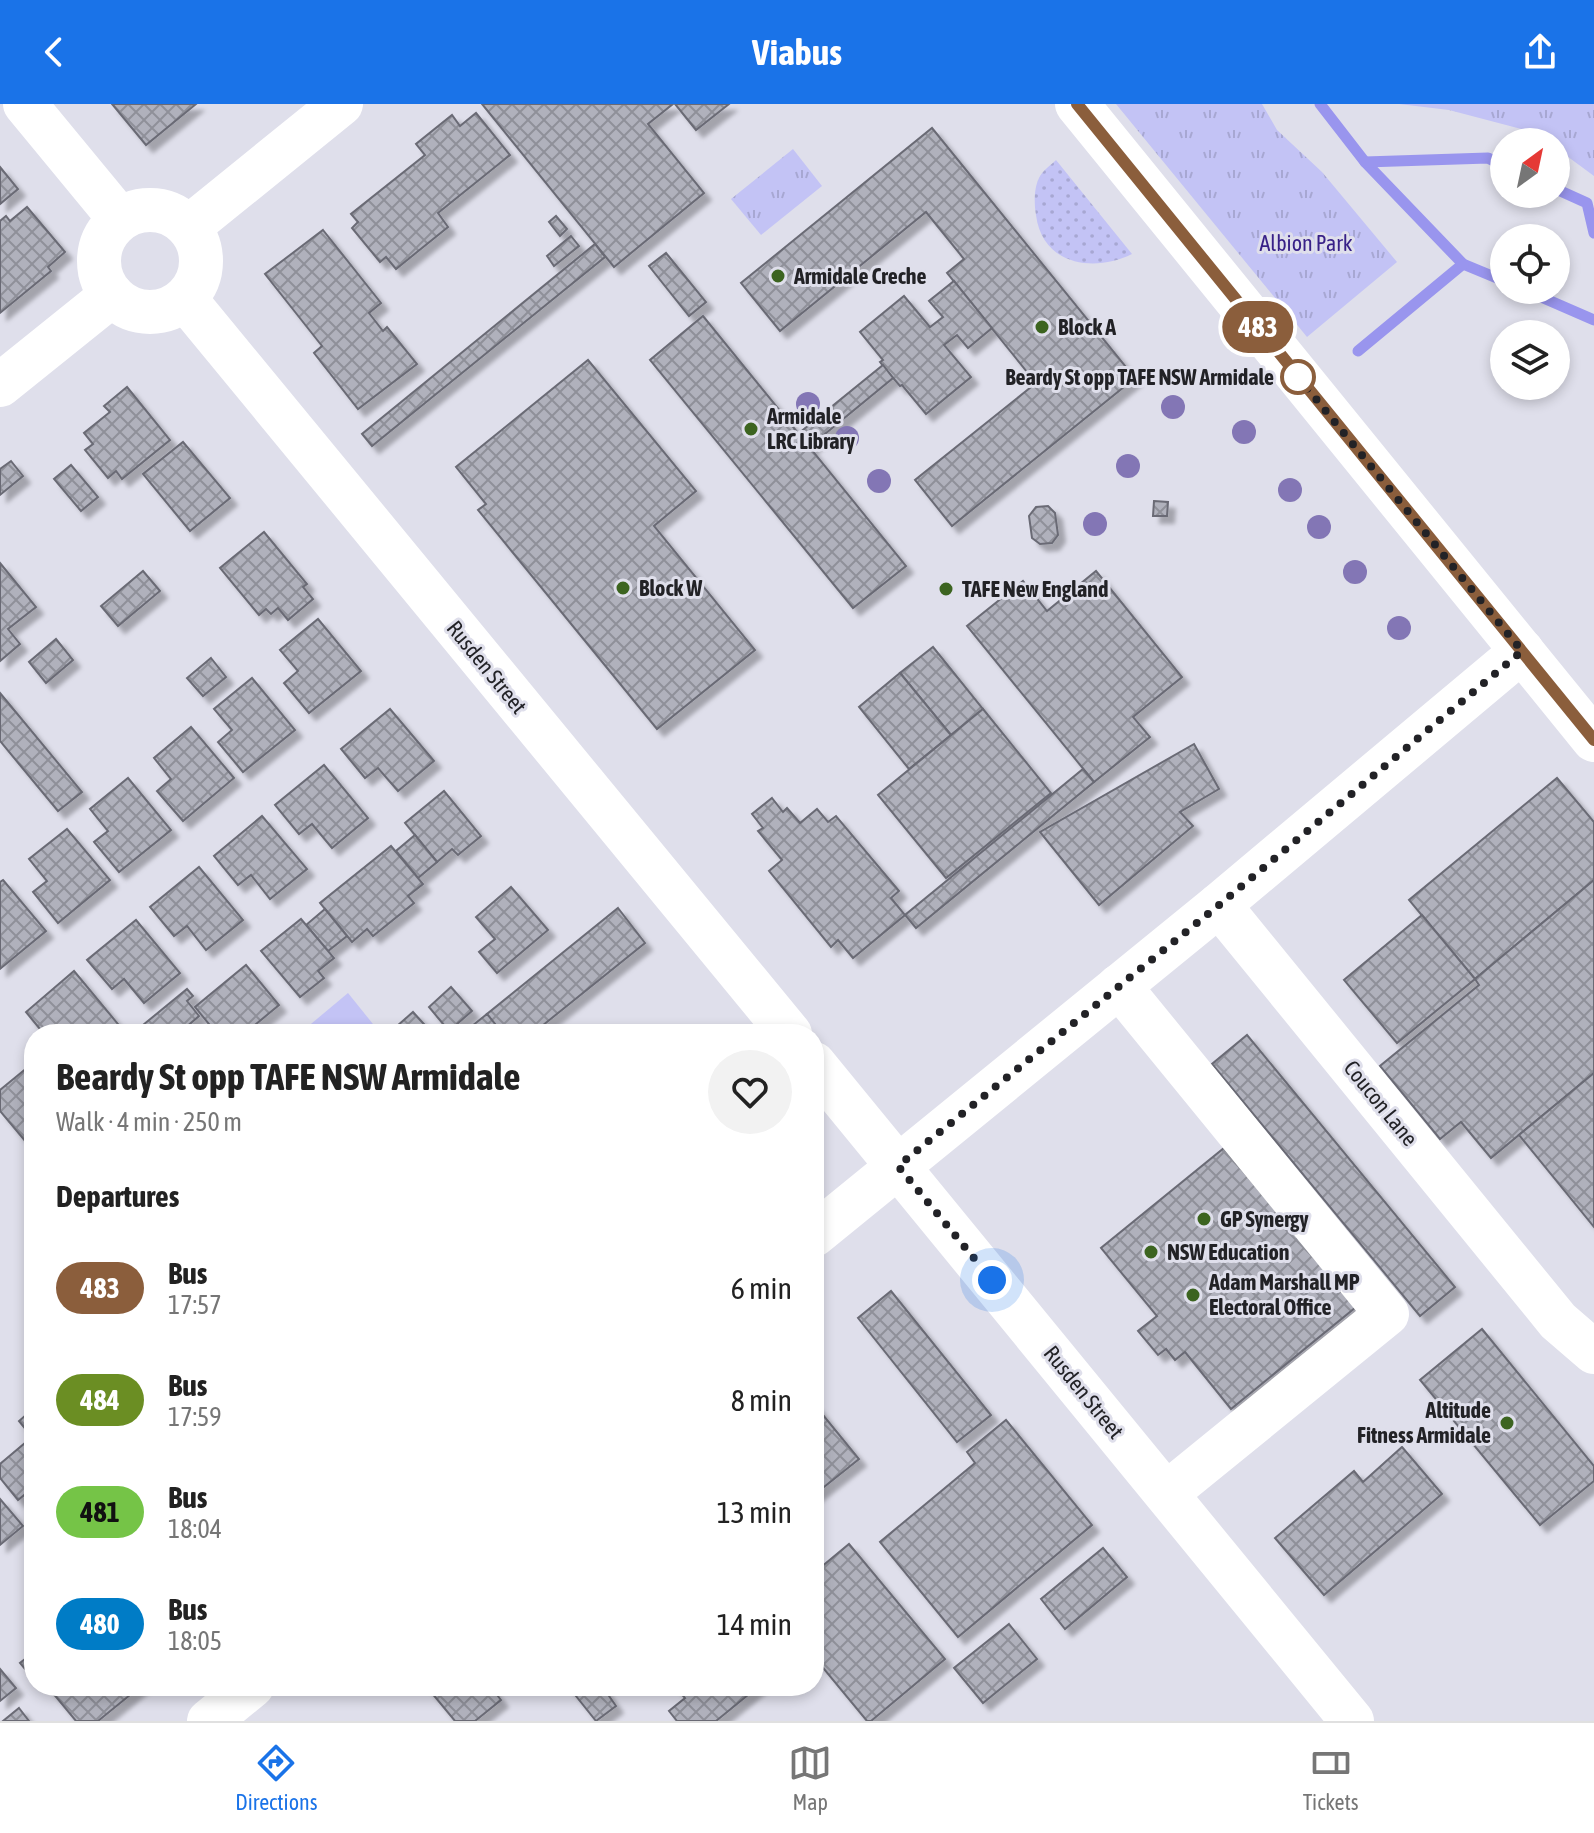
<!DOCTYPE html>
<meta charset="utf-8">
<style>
:root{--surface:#fff;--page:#f2f2f2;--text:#222;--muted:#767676;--line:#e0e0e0;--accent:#1a73e8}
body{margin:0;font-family:"Asap Condensed",sans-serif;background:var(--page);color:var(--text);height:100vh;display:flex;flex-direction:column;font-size:30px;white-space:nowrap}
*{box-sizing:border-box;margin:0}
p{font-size:26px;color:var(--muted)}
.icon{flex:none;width:44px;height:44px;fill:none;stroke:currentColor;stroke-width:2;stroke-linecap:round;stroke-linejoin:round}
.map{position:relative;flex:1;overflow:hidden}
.panel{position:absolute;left:24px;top:920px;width:800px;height:672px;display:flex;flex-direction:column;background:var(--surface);border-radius:32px;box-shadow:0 4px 12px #0003}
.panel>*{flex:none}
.badge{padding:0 16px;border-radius:26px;font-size:28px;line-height:52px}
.needle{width:52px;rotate:33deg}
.buttons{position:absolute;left:1490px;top:24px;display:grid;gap:16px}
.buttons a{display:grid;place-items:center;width:80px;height:80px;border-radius:50%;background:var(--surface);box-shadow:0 4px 12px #0003;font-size:40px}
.you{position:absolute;width:40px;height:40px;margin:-20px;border:6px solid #fff;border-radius:50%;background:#1a73e8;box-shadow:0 0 0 12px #1a73e833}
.map>.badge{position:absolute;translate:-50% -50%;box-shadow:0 0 0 4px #fff}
h2{padding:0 32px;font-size:30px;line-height:72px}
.round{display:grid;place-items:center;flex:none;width:84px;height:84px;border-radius:42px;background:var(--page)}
.head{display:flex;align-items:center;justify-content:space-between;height:136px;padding:0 32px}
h1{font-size:38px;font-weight:700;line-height:60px}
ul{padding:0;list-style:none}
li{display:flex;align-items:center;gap:24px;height:112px;padding:0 32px}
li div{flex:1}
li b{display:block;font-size:30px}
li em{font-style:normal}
li .badge{min-width:88px;font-weight:700;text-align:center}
header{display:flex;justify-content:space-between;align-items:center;height:104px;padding:0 32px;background:var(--accent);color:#fff;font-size:36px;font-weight:700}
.tab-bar{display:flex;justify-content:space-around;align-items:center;height:112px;border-top:2px solid var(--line);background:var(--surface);font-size:22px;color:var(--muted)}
.tab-bar a{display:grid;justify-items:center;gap:4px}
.tab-bar .on{color:var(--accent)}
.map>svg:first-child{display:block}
.grass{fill:#c3c3f5}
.park{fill:url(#park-tufts)}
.garden{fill:url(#garden-dots)}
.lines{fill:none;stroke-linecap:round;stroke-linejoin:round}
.stream{stroke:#9995ee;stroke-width:11}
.building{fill:url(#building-cross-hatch);stroke:#6a6b75;stroke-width:2;filter:url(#shadow)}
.minor{stroke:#fff;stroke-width:44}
.tree{fill:#8376b5}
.line-casing{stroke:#fff;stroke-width:18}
.line{stroke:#8b5e3c;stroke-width:12}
.walk{stroke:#222226;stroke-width:8;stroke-dasharray:0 14.4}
.poi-dot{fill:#3c6420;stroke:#dfdfeb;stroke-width:3}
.stop-dot{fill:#fff;stroke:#8b5e3c;stroke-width:4}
.labels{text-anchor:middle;stroke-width:6;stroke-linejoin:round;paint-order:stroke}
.park-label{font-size:22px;fill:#382188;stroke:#dfdfeb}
.poi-label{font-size:22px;font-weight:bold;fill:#222226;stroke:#dfdfeb;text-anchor:start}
.stop-label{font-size:22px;font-weight:bold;fill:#222226;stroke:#dfdfeb;text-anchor:end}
.street-label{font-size:22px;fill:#222226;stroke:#dfdfeb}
</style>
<header><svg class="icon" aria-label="back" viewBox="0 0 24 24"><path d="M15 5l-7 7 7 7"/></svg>Viabus<svg class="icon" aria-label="share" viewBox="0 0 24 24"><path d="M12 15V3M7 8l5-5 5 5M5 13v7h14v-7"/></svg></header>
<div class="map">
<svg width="1594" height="1617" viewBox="0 0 1594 1617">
<defs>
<pattern id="park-tufts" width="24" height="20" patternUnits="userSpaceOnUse" patternTransform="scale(2)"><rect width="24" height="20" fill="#c3c3f5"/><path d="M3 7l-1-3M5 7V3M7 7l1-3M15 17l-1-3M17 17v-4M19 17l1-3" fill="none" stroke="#a7a7d2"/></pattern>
<pattern id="garden-dots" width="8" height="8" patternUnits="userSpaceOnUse" patternTransform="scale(2)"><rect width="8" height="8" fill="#c3c3f5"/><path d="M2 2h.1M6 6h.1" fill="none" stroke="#a7a7d2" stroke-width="1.8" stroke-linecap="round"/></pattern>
<pattern id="building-cross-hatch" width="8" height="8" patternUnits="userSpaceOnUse" patternTransform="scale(2)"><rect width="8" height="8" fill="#b0b1bc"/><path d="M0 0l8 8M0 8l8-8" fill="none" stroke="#8f9099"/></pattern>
<filter id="shadow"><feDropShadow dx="7" dy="7" stdDeviation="2" flood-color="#0004"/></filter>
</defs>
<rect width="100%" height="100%" fill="#dfdfeb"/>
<polygon class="grass" points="348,889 381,930 299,930"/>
<g class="park">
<polygon points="1116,0 1262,0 1277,26 1322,68 1397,158 1307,233"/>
<polygon points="1399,0 1594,0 1594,72 1556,44 1556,38 1548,38 1536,29 1449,6"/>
<polygon points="793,45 822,82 761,131 731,95"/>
</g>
<path class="garden" d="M1056,56L1132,150C1094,169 1042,161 1036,111C1034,100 1034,84 1039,74C1042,67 1051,61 1056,56Z"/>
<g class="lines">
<g class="stream">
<polyline points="1320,0 1365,58 1463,160 1504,177"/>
<polyline points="1365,58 1488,54 1504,62"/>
<polyline points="1556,85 1587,99 1594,129"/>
<polyline points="1525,186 1594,216"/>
<polyline points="1358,247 1463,160"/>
</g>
</g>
<g class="building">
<polygon points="112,0 196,0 146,41"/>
<polygon points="482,0 673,0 648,20 704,89 614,163"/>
<polygon points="675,0 729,0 696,26"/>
<polygon points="476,9 510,51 438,109 448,123 396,165 386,153 380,158 352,124 358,118 351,110 425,51 416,40 452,11 460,22"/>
<polygon points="932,24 1135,274 952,422 915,376 1036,279 947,169 964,155 926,108 780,227 741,179"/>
<polygon points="0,63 18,85 0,100"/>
<polygon points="27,103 65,148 48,163 51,167 0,209 0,117 6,112 10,117"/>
<polygon points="556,112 567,125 560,132 549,118"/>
<polygon points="323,126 381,199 369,209 383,227 387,223 417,260 358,305 314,249 322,242 265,170"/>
<polygon points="571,132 579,142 554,162 547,152"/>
<polygon points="595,140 605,153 372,342 362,330"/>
<polygon points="666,149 706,198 689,212 649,162"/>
<polygon points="954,177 992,224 968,244 957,231 944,241 971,273 926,310 902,281 900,282 888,268 880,258 883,256 860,228 904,192 930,223 943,213 929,197"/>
<polygon points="703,212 906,462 853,504 650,256"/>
<polygon points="588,256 696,387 654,422 755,546 657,625 478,406 486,400 456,363"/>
<polygon points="883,261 893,274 809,343 798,330"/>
<polygon points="127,283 170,336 122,375 116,367 108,374 85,346 93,340 84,329 110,308 104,302"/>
<polygon points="183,338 230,394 190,427 143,370"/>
<polygon points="11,357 23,372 0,391 0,365"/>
<polygon points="71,361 98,393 81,407 54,375"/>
<polygon points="1154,397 1168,398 1167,412 1153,412"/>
<polygon points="1048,402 1055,409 1058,431 1052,439 1040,440 1032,434 1029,412 1036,403"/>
<polygon points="264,428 307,480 303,483 313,495 288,516 278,504 271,510 266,505 259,511 220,464"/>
<polygon points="0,459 36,503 8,525 20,540 0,557"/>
<polygon points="143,467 160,487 118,522 101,502"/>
<polygon points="1096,467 1182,573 1133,613 1150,633 1094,678 967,522 1023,477 1047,507"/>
<polygon points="318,515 361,567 309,609 284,579 298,567 280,546"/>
<polygon points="56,535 73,556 46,579 29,558"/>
<polygon points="933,543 983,605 951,631 900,569"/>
<polygon points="211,554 226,573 203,592 187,574"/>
<polygon points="900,569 951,631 909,665 859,603"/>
<polygon points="252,574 295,626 243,668 218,638 232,626 214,605"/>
<polygon points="0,589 82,688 58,707 0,637"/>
<polygon points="390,605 434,657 398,687 378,664 365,674 341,645"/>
<polygon points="983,605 1051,689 946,774 878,691"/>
<polygon points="191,623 234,674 183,717 157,687 171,675 154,654"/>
<polygon points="1194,640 1219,685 1180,708 1193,722 1099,801 1040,728"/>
<polygon points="324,661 368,714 332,744 312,720 299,730 275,701"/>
<polygon points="1083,665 1094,678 916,824 905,811"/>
<polygon points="128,674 171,726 119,768 94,738 108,727 90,705"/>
<polygon points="1557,674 1594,718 1594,776 1475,875 1409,796"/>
<polygon points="444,687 481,732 458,751 452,745 437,758 405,719"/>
<polygon points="772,694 783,708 787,704 800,719 817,705 828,718 836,712 899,787 891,794 905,811 853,854 838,836 831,843 769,767 782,756 758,727 763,724 752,710"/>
<polygon points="262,712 307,765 270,795 251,771 238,781 214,752"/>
<polygon points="67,725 110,776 58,819 33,788 47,777 29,755"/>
<polygon points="415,731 437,758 418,774 396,747"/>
<polygon points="391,742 423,780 408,792 414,799 373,832 367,825 352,838 320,799"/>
<polygon points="199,763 243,816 206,846 187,822 174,832 150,803"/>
<polygon points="3,776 46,827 0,865 0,778"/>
<polygon points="1594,776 1594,969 1491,1054 1461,1018 1440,1035 1380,962 1479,881 1475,875"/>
<polygon points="511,783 548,826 497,869 479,848 495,835 476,813"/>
<polygon points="618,804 645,839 532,930 503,930 487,910"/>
<polygon points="325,805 347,832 328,847 306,821"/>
<polygon points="1422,811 1475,875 1397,939 1344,876"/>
<polygon points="301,815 334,854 318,867 324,874 300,893 261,847"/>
<polygon points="136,816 180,869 144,899 124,875 112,885 87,856"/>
<polygon points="246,861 279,901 244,930 217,930 195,903"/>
<polygon points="74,867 118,920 106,930 65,930 62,927 58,930 44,930 26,908"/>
<polygon points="451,883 472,907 449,927 429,903"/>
<polygon points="187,885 193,892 187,897 199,912 178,930 132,930"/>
<polygon points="413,908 433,930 388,930"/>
<polygon points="487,910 503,930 462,930"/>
<polygon points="1247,931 1455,1183 1420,1212 1212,960"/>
<polygon points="34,958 34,1041 31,1044 0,1007 0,986"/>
<polygon points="1594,969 1594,1123 1519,1031"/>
<polygon points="1224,1044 1356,1203 1231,1305 1185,1248 1175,1256 1166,1245 1158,1251 1138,1227 1157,1212 1101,1144"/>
<polygon points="891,1187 991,1311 957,1338 858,1214"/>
<polygon points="1482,1225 1594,1362 1594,1377 1540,1421 1420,1276"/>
<polygon points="814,1300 859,1355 814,1391"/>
<polygon points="34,1304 34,1383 18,1396 0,1374 0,1360 32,1333 19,1317"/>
<polygon points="1006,1316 1092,1421 958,1533 880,1438 975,1359 967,1348"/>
<polygon points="1402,1343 1442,1390 1324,1491 1275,1434 1354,1367 1363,1378"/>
<polygon points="0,1395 23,1422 0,1441"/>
<polygon points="849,1440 945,1555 871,1617 867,1617 814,1553 814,1469"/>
<polygon points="1103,1444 1127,1473 1065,1525 1041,1495"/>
<polygon points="1009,1520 1037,1555 983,1599 954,1564"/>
<polygon points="34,1548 34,1576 20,1559"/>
<polygon points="0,1565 16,1584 0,1597"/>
<polygon points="47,1582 141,1582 98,1617 76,1617"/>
<polygon points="426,1582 490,1582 501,1596 475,1617 455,1617"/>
<polygon points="568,1582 602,1582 616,1602 596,1617"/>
<polygon points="675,1582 759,1582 716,1617 677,1617 669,1607 685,1594"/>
<polygon points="19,1604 29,1617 3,1617"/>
</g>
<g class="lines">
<g class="minor">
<polyline points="25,0 119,114"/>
<polyline points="1077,0 1594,636"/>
<circle cx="150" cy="157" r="51"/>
<polyline points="189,123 341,0"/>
<polyline points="185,195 790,930"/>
<polyline points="0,281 112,191"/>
<polyline points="1219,801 1558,1217 1594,1248"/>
<polyline points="1119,882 1387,1210 1167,1389"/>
<polyline points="814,960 1352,1617"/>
<polyline points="814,1131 1219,801 1522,547"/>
<polyline points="209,1617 252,1582"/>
</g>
</g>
<g class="tree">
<circle cx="808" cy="300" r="12"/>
<circle cx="1173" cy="303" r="12"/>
<circle cx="1244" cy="328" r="12"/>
<circle cx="847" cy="334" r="12"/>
<circle cx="1128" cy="362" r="12"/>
<circle cx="879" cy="377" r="12"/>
<circle cx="1290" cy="386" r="12"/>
<circle cx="1095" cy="420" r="12"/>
<circle cx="1319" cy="423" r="12"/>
<circle cx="1355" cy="468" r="12"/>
<circle cx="1399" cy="524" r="12"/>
</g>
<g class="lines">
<defs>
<polyline id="line" points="1077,0 1594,636"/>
</defs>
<use href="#line" class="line-casing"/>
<use href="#line" class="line"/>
<polyline class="walk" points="992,1176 898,1062 1219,801 1522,547 1298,273"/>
</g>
<g class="poi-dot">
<circle cx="778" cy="172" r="8"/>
<circle cx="1042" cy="223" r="8"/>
<circle cx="751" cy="325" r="8"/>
<circle cx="623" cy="484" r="8"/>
<circle cx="946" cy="485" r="8"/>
<circle cx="1204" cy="1115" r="8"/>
<circle cx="1151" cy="1148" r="8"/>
<circle cx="1193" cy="1191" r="8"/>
<circle cx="1507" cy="1319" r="8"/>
</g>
<circle class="stop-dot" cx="1298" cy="273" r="16"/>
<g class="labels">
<g class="park-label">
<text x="1306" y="147">Albion Park</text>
</g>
<g class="poi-label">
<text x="794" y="180">Armidale Creche</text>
<text x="1058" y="231">Block A</text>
<text x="767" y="320">Armidale<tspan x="767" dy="25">LRC Library</tspan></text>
<text x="639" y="492">Block W</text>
<text x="962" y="493">TAFE New England</text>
<text x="1220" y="1123">GP Synergy</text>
<text x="1167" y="1156">NSW Education</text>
<text x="1209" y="1186">Adam Marshall MP<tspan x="1209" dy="25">Electoral Office</tspan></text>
<text x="1491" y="1314" text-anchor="end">Altitude<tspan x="1491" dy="25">Fitness Armidale</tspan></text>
</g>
<g class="stop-label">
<text x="1274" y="281">Beardy St opp TAFE NSW Armidale</text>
</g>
<g class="street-label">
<text transform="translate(487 563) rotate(51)" y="8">Rusden Street</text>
<text transform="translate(1381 999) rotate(51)" y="8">Coucon Lane</text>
<text transform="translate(1084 1288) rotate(51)" y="8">Rusden Street</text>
</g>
</g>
</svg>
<div class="buttons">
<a><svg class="needle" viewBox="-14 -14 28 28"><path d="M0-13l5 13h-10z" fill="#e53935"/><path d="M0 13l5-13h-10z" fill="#767676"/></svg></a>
<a><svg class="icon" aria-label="locate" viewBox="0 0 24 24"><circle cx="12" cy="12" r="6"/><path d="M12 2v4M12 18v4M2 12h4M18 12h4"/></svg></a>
<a><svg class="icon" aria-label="layers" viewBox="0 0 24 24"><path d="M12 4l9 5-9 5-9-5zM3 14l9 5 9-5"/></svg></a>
</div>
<div class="you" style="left:992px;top:1176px"></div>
<b class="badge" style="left:1258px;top:223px;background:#8b5e3c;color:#fff">483</b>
<section class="panel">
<div class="head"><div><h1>Beardy St opp TAFE NSW Armidale</h1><p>Walk · 4 min · 250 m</p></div><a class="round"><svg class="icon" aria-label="heart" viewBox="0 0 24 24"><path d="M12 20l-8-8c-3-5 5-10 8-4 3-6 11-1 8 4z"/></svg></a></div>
<h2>Departures</h2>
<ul>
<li><span class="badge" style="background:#8b5e3c;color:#fff">483</span><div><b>Bus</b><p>17:57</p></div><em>6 min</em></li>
<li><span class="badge" style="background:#6b8e23;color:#fff">484</span><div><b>Bus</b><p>17:59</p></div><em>8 min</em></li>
<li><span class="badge" style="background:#75c447;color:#111">481</span><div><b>Bus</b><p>18:04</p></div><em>13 min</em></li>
<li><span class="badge" style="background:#007cc6;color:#fff">480</span><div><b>Bus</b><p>18:05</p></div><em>14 min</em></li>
</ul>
</section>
</div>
<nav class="tab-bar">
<a class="on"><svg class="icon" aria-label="directions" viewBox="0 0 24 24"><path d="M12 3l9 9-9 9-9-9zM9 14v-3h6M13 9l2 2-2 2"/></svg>Directions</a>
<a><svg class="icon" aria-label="map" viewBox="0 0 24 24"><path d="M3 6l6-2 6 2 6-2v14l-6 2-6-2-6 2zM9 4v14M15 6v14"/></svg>Map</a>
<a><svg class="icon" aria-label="tickets" viewBox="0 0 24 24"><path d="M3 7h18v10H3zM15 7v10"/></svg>Tickets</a>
</nav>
